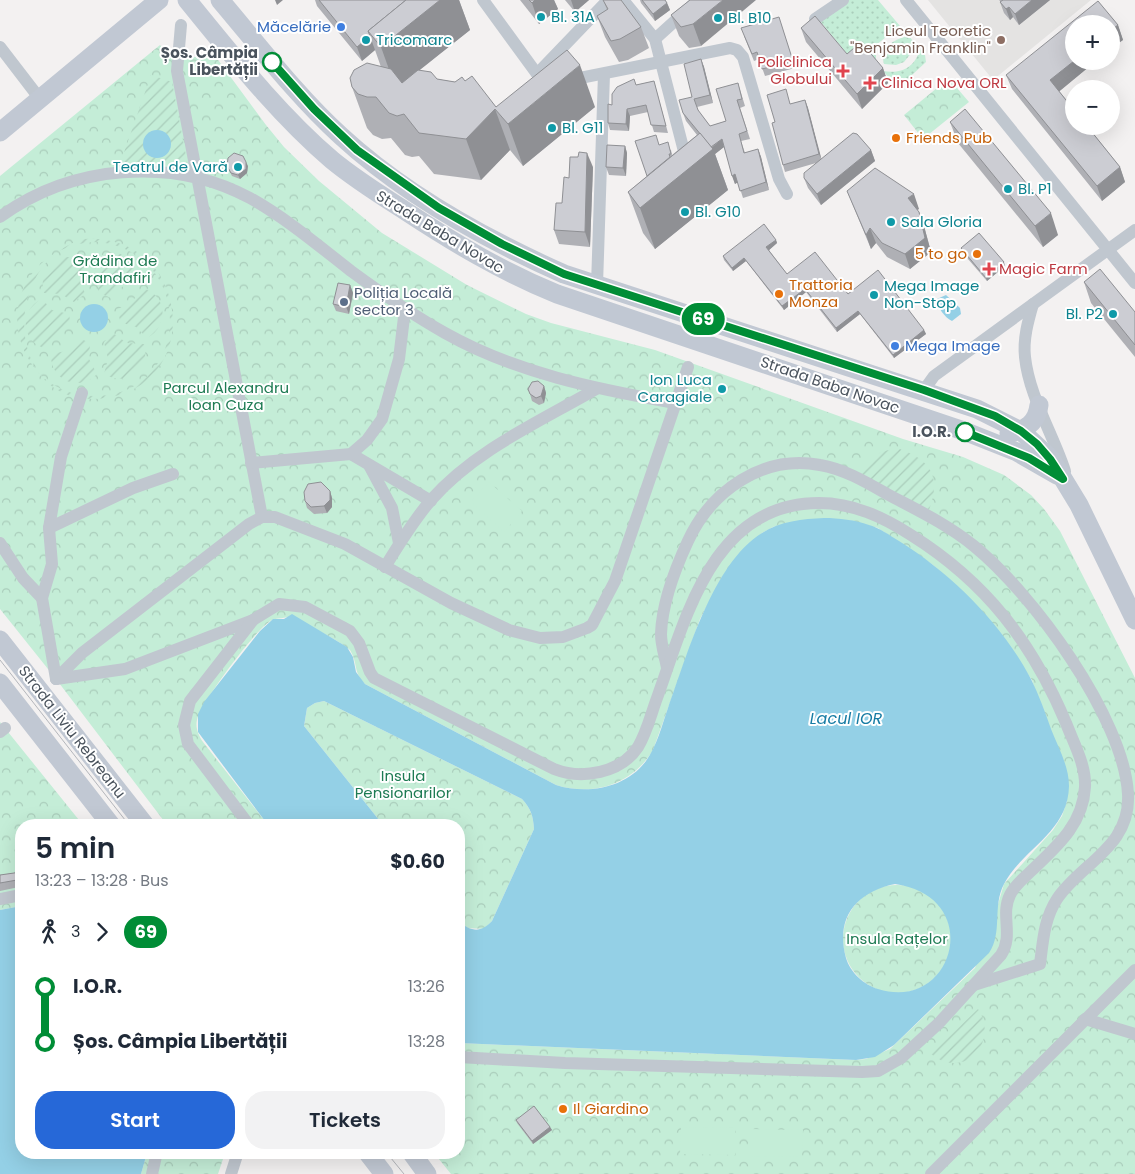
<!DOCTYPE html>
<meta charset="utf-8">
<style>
:root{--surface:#fff;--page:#f2f2f3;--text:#1f2937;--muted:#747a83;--accent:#2668d8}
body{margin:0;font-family:Poppins,sans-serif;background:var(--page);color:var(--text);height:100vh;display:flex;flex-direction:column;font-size:19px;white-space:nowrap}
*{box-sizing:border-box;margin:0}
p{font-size:16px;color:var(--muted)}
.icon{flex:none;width:28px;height:28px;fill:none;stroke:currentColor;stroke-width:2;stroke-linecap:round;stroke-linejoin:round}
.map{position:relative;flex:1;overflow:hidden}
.side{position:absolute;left:15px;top:819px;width:450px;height:340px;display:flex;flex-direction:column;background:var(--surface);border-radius:20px;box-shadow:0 5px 20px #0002}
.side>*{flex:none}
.badge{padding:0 10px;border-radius:16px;font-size:18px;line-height:32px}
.tools{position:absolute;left:1065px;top:15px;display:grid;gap:10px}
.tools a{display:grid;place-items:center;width:55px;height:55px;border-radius:50%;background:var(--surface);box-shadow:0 5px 20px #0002;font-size:25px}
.map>.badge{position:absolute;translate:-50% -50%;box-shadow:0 0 0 2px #fff}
.legs{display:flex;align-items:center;gap:8px;height:55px;padding:0 20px;font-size:16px}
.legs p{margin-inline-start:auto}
.head{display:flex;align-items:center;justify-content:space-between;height:85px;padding:0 20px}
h1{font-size:28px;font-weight:600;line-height:38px}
.action{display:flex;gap:10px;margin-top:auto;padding:10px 20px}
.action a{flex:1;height:58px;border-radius:20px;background:var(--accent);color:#fff;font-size:20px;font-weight:600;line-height:58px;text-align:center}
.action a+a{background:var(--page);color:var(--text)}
ul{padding:0 20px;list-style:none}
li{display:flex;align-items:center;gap:18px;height:55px;font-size:19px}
li i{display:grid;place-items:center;width:8px;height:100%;margin:0 6px;background:currentColor}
li i::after{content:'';width:12px;height:12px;margin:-6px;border:4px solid;border-radius:50%;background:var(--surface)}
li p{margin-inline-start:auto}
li:first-child i{background:linear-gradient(#0000 50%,currentColor 0)}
li:last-child i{background:linear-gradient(currentColor 50%,#0000 0)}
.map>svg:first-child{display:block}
.education{fill:#e4e3e2}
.grass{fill:url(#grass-dots)}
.forest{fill:url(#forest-crowns)}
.garden{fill:url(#garden-furrows);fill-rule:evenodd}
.pitch{fill:#c4edd7}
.water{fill:#94d0e6;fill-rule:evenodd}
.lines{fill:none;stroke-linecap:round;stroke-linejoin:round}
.street{stroke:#c0c7cf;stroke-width:12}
.secondary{stroke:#c1c8d3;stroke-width:19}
.tram{stroke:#b4b6bb;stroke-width:1}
.wall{fill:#afb0b5}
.shaded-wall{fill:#8f9094}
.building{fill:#cccdd3;stroke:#8f9094}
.line-1-casing{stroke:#fff;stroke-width:11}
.line-1{stroke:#008d36;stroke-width:8}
.culture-dot{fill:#0f9aa8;stroke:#fff;stroke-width:2}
.shop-dot{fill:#3f7fe0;stroke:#fff;stroke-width:2}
.education-dot{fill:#8d6e63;stroke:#fff;stroke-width:2}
.stop-1-dot{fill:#fff;stroke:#008d36;stroke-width:2.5}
.health-dot{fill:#e0444e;stroke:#fff;stroke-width:2}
.food-dot{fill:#e8710a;stroke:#fff;stroke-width:2}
.service-dot{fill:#5c6f8a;stroke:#fff;stroke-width:2}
.labels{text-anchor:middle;stroke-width:4;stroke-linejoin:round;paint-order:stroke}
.culture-label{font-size:15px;fill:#0d838f;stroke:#fff;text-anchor:start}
.shop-label{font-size:15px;fill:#366cbe;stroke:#fff;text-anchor:end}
.education-label{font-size:15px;fill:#785e54;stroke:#fff;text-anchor:end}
.stop-label{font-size:15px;font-weight:bold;fill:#4a535d;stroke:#fff;text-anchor:end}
.health-label{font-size:15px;fill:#be3a42;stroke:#fff;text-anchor:start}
.food-label{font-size:15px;fill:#c56008;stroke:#fff;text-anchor:start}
.street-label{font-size:15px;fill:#4a535d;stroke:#fff}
.park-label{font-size:15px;fill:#1e7b53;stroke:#fff}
.service-label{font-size:15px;fill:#4e5e75;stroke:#fff;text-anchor:start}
.water-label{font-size:16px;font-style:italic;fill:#177ca4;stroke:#fff}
</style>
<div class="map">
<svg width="1135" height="1174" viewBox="0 0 1135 1174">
<defs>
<pattern id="grass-dots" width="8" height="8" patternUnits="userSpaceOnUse" patternTransform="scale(1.25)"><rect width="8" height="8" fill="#c4edd7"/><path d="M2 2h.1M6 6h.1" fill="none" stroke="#aacdbb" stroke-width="1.8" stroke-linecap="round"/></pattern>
<pattern id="forest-crowns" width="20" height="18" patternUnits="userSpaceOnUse" patternTransform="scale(1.25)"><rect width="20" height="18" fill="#c4edd7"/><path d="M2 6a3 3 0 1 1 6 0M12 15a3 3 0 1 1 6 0" fill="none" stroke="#aacdbb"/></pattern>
<pattern id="garden-furrows" width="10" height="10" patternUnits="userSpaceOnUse" patternTransform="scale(1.25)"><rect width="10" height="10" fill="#c4edd7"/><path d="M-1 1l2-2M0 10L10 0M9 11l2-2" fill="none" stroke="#aacdbb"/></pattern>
</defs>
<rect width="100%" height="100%" fill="#f3f1f1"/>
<polygon class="education" points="928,0 1091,0 993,80"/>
<g class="grass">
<polygon points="848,0 878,0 900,26 876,45 876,62 852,60 820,21"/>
<path d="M909,36L917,46L904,62L896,65L884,64C879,47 894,39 909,36Z"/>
<path d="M920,49L925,55L926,62L898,88L883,71C901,74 915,68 920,49Z"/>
</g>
<g class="forest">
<path d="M160,45C174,62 193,62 210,49L266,125L284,147L319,181L382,233L467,285L526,314L551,323L655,350L903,439L963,457L1004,475L1031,495L1044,509L1060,531L1135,678V1174H451L434,1153L459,1152V1043L856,1060L866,1059L890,1049L975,968L996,911L1004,884L1053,830L1062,816L1067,801L1032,680L997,630L959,588L933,565L878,528L848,520L784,524L773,527L762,533L722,577L700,619L653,750C633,784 593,797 556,785L365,684C353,672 358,663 350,650C345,644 298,619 290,617C288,617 274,619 272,620C257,627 200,704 197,720C195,728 199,736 203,742L268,825H167L56,679L0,609V176Z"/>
<polygon points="951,81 969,102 923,139 904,115 943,83"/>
<path d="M324,701L522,799C531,809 533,815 534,829L492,921L484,929L468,928L459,921V825H383L304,726L307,708L315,703Z"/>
<polygon points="0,722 83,825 21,825 21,906 0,910"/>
<circle cx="897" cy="939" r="54"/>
<polygon points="147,1153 225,1153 218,1174 141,1174"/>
</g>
<g class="garden">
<polygon points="151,75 172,82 189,172 119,167"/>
<path d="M85,239C190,233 206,385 105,398C2,412 0,259 85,239ZM98,242C195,252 193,392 98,396C79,397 60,391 45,379C25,361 14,334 18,308C24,268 58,242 98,242Z"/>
<path d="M106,253C125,250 139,263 138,282L123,286L111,298L98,292V274L91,262Z"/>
<path d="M69,257L85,263L81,281L85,294L74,302L61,294L44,293C39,274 50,258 69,257Z"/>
<path d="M142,288C167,294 170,326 147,338L136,327L120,322L118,309L132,302Z"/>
<path d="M42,299L52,310L69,314L71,327L57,334L47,349C21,343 18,310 42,299Z"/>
<path d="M114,334L127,343L144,344L145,346C149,371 125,387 104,374L108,359L104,342Z"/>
<path d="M79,338L90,343L89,359L97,374C78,393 50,380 51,354L66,351Z"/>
<path d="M897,448C930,459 942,476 929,510L859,473C871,455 876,453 897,448Z"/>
<path d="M978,1009C995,1033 978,1070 945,1062C941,1061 936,1057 931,1054Z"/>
</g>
<g class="pitch">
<polygon points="489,482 522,511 504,532 471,502"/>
<polygon points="681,1127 735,1128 735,1155 680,1154"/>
<polygon points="748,1129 803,1130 802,1157 748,1156"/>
</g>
<g class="water">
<circle cx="157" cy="144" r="14"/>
<path d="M946,295L960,308L961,314L952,321C945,318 937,307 937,299Z"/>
<circle cx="94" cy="318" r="14"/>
<path d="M824,518C839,518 855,520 869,525C880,528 889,535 899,541C952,574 1002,624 1031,679C1039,695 1045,712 1051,729C1058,747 1069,766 1069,786C1068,833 1023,848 1004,884C992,907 1003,932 989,953L894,1045L875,1057L856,1060L459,1043V921C471,932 481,933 492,921L534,829C533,815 531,809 522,799L324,701L315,703L307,708L304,726L383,825H268L198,732V714L204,702L260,631L273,619H284L292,614L347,647L353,657L356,672L365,684L556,785C587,795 626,788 646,761C657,746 662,725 668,708C687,656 712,564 762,533C780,521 803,519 824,518ZM895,884C986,897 954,1013 878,989C864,985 850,972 846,958C835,918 856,892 895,884Z"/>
<polygon points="21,906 21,1152 147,1153 141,1174 0,1174 0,910"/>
</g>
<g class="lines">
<g class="street">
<polyline points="483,0 537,74 549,81 575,79 730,48 737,50 743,57 779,179 787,194"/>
<polyline points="623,0 655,39 687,163"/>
<polyline points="906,0 1135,283"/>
<polyline points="815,19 843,0"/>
<polyline points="181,25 177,71 262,517"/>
<polyline points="655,39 698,0"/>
<polyline points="0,47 40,99"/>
<polyline points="537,74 608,0"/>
<path d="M0,217C71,165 172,156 250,198C286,218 319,246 351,271C381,293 413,315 445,333C516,373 596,389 675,403"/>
<polyline points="597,285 604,74"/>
<path d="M1033,304C1028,321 1023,339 1025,357C1029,396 1053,434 1065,471"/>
<polyline points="924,390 934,376 1135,230"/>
<polyline points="351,454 431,501"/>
<polyline points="251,463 351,454 367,440 382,419 399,359 405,309"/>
<polyline points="370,467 392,508 399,543"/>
<polyline points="49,528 61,457 82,393"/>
<polyline points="0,543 23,578 42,598"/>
<path d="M385,567C399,544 414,520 431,500C475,450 539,422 596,389"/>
<path d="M667,668C665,657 661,645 661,634C662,603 675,569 688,541C711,491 763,454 820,465C844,469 866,482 887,494C917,510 947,524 974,546C1032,593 1124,718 1128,794C1131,847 1081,863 1057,899C1044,919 1043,941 1040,964L974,985"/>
<polyline points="56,679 82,653 249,524 262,517 275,517 345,544 451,603 509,630 540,638 563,637 587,628 592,625 615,581 688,367"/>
<polyline points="56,679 42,598 52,564 49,528 133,488 173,474"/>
<polyline points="56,679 125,669 253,620"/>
<polyline points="0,732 5,728"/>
<path d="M249,825L188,744L184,725L190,701L253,620L279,604L305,607L350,631L359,643L370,672L374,678L554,769C582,780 621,773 638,747C647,732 651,714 657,698C686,618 712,503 819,503C853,503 883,517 911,535C986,582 1032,642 1066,723C1074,744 1086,765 1085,787C1083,825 1056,847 1030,872C1023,879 1014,886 1010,895C1000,915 1014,935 1001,955L939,1023L901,1058L878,1071L862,1072L565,1063L459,1057"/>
<polyline points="0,899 21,895"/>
<polyline points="1085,1019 1135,1034"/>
<polyline points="152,1174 157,1152"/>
<polyline points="231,1174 238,1152"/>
<polyline points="931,1174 1135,970"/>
</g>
<g class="secondary">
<path d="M187,0C232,55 278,114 332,160C355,179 379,194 404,210C454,243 501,271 557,294L964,431L1017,452L1057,475"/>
<path d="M220,0C259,46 297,96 341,136C405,195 485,239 564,274L977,409L1021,431L1051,459L1079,505L1135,620"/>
<polyline points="0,132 159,0"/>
<path d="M1009,433C1026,430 1037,423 1039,405"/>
<polyline points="0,640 145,825"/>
<polyline points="0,683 111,825"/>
<polyline points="367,1152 384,1174"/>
<polyline points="411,1152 427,1174"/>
</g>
<g class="tram">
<polyline points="0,660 129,825"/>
<polyline points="386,1152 404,1174"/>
</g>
</g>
<g class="wall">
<polygon points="315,0 459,0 470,30 419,70 437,79 455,82 465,81 496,107 595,107 523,166 510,150 481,180 434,174 419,156 412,157 405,155 391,138 382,139 373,135 367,128 352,87 381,67 375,50 362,61 317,6"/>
<polygon points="520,0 554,0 558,9 539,24"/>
<polygon points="565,0 589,0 575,12"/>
<polygon points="603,0 641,27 649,48 628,60 619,62 605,37 597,16 607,10"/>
<polygon points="640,0 665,0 667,3 670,10 655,21 641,3"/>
<polygon points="690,0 701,46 689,48 679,36 671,15"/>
<polygon points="999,0 1050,0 1019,25 1013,17 1010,20 1004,13 1000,2 1001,2"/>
<polygon points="781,24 795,68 765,76 759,59 754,61 744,36"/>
<polygon points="1118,25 1123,40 1074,61 1096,61 1059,91 1120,167 1125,182 1102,201 1012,89 1006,75"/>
<polygon points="801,28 847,54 883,68 888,83 862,109 806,42"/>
<polygon points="701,59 704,67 713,103 697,107 699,112 710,126 726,121 738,83 745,106 740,108 750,139 741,141 745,153 758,149 761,157 769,190 743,198 738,182 735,184 724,147 715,154 728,190 655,249 643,233 628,192 647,176 659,145 671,150 672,155 697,135 686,121 683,113 692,97"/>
<polygon points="654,81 668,133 654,132 648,112 630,116 629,131 610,130 608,123 612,105 636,85"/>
<polygon points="805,100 808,108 821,159 871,150 875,161 821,205 808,188 804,178 816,163 785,172 783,165 775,122 791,104"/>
<polygon points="950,122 1058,235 1043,247 958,143"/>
<polygon points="625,146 627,153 626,176 609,175 606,167"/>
<polygon points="227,166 248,166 247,173 240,179 232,176"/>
<polygon points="593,167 590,247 559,244 554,230 562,203 569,178"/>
<polygon points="847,191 919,209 917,210 919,212 924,226 931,252 910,269 887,257 876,243 871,249"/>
<polygon points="776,240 777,243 769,250 787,274 848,294 924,330 926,334 894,358 860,314 837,332 806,292 784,310 746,261 733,271 724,260 723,256"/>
<polygon points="961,248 1005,266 987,281 962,252"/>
<polygon points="1084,282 1135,312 1135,357 1091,303"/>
<polygon points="350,285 353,293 349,314 336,311 333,304"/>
<polygon points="544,386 546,393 544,403 539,405 532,401 530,394"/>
<polygon points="330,491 332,498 332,507 327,513 314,514 307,508 305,501"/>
<polygon points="21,872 21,888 19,887 0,891 0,875"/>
<polygon points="516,1120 550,1127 552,1130 533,1144 517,1123"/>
</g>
<g class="shaded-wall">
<polygon points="275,0 283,0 277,5"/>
<polygon points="440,0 459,0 470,30 396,89 381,47"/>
<polygon points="535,0 554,0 558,9 539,24 532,3"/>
<polygon points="571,0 589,0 575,12"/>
<polygon points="723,0 756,0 701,46 693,24"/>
<polygon points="1032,0 1050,0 1019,25 1015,14"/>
<polygon points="667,3 670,10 655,21 653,14"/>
<polygon points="1009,7 1013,17 1010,20 1006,9"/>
<polygon points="1118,25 1123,40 1111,49 1111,30"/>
<polygon points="370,36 375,50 362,61 357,47"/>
<polygon points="701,59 704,67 713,103 710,95"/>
<polygon points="1074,61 1096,61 1055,95 1050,80"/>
<polygon points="580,65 595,107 523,166 508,124"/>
<polygon points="883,68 888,83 862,109 857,94"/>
<polygon points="805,100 808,108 822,161 819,154"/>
<polygon points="495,109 510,150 481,180 466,139"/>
<polygon points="627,109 630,116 629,131 626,124"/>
<polygon points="722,139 724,147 715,154 728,190 655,249 640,208"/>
<polygon points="625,146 627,153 626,176 623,168"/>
<polygon points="758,149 761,157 769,190 766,182"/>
<polygon points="871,150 875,161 821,205 817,194"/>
<polygon points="587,153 593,167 590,247 585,232"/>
<polygon points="246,162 248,166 247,173 240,179 238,175"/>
<polygon points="1120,167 1125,182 1102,201 1097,186"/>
<polygon points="735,174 738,182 735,184 732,176"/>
<polygon points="914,194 919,209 913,212 908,198"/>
<polygon points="919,212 924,226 931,252 910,269 905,254"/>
<polygon points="1051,213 1058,235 1043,247 1035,226"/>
<polygon points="870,228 876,243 871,249 866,235"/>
<polygon points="776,240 777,243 768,251 766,247"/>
<polygon points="744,258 746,261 733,271 732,268"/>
<polygon points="1004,262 1005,266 987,281 986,278"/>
<polygon points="350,285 353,293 349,314 346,307"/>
<polygon points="805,289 806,292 784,310 782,306"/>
<polygon points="858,311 860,314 837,332 836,328"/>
<polygon points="924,330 926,334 894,358 893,355"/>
<polygon points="544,386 546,393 544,403 541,396"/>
<polygon points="330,491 332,498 332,507 327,513 324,506"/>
<polygon points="550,1127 552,1130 533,1144 532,1141"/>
</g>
<g class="building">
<polygon points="319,0 406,0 368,31 370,36 357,47"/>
<polygon points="406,0 440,0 381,47 368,31"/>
<polygon points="529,0 535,0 532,3"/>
<polygon points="603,0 621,0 641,27 620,39 611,41 597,16 608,9"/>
<polygon points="642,0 665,0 667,3 653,14"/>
<polygon points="690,0 723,0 693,24 681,27 671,15"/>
<polygon points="1003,0 1032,0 1015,14 1009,7 1006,9 1000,2"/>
<polygon points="1098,1 1118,25 1111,30 1111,24 1074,24 1074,61 1050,80 1074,110 1074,126 1087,126 1120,167 1097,186 1006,75"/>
<polygon points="815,16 847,54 861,42 883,68 857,94 801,28"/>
<polygon points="779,17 793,61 762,69 757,52 752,54 741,28"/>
<polygon points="567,50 580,65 508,124 495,109 466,139 419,133 404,114 397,116 389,113 376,97 367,97 358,94 352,87 350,78 354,70 367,63 391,69 402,83 418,70 431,72 437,79 455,82 462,77 465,81 472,76 496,107"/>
<polygon points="701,59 710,95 694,99 698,110 710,126 726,121 716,89 738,83 742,99 737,100 747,131 739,134 744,153 758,149 766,182 740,191 735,174 732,176 722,139 711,147 683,113 679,100 692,97 684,64"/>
<polygon points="634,79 636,85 654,81 666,126 651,125 646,105 627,109 626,124 608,123 608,104 612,105 612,94 617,87"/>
<polygon points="786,89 790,104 805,100 819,154 783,165 772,123 775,122 767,95"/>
<polygon points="965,109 1051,213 1035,226 950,122"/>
<polygon points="700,133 713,149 640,208 628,192"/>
<polygon points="853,133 857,134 871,150 817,194 804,178 804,173"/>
<polygon points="656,135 659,145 668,142 671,154 669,154 670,157 647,176 635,141"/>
<polygon points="607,145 625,146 623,168 606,167"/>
<polygon points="579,152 587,153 585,232 554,230 556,203 562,203 564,177 569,178 570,157 578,157"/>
<polygon points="234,153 243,156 246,162 246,169 238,175 231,173 227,166 228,158"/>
<polygon points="875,168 914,194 908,198 919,212 925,238 905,254 882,243 870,228 866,235 847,191"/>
<polygon points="764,224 776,240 766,247 787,274 815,252 848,294 878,270 924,330 893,355 858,311 836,328 805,289 782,306 744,258 732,268 723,256"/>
<polygon points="979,233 1004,262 986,278 961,248"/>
<polygon points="1100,269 1135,312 1135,345 1084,282"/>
<polygon points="338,283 350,285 346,307 333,304"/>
<polygon points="538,381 544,386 541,396 536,398 530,394 528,389 532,382"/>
<polygon points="321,482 330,491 330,500 324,506 311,507 305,501 304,492 308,484"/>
<polygon points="21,872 21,881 17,880 0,883 0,875"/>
<polygon points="534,1106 550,1127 532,1141 516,1120"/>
</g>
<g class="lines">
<defs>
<polyline id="line-1" points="272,62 314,109 357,150 439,208 502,244 564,274 924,390 995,416 1021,431 1037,444 1050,459 1063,479 1029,458 965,432"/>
</defs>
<use href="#line-1" class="line-1-casing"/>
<use href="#line-1" class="line-1"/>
</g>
<g class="culture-dot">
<circle cx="541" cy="17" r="5"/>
<circle cx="718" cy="18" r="5"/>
<circle cx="366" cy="40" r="5"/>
<circle cx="552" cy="128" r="5"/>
<circle cx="238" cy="167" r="5"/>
<circle cx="1008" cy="189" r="5"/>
<circle cx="685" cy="212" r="5"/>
<circle cx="891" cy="222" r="5"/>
<circle cx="874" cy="295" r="5"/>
<circle cx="1113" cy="314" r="5"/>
<circle cx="722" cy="389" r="5"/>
</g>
<g class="shop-dot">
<circle cx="341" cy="27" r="5"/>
<circle cx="895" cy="346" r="5"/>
</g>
<circle class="education-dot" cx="1001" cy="40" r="5"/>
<g class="stop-1-dot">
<circle cx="272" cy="62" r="9"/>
<circle cx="965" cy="432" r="9"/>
</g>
<g class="health-dot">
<path d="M840.5 63.5h5v5h5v5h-5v5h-5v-5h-5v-5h5z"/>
<path d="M867.5 75.5h5v5h5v5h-5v5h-5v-5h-5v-5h5z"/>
<path d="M986.5 261.5h5v5h5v5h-5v5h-5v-5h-5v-5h5z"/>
</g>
<g class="food-dot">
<circle cx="896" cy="138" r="5"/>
<circle cx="977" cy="254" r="5"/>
<circle cx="779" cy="294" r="5"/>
<circle cx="563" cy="1109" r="5"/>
</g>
<circle class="service-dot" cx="344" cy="302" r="5"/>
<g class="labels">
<g class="culture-label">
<text x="551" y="22">Bl. 31A</text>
<text x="728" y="23">Bl. B10</text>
<text x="376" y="45">Tricomarc</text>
<text x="562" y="133">Bl. G11</text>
<text x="228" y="172" text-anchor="end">Teatrul de Vară</text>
<text x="1018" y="194">Bl. P1</text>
<text x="695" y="217">Bl. G10</text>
<text x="901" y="227">Sala Gloria</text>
<text x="884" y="291">Mega Image<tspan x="884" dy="17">Non-Stop</tspan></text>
<text x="1103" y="319" text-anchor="end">Bl. P2</text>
<text x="712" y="385" text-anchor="end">Ion Luca<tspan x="712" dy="17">Caragiale</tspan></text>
</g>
<g class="shop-label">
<text x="331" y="32">Măcelărie</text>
<text x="905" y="351" text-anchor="start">Mega Image</text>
</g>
<g class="education-label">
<text x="991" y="36">Liceul Teoretic<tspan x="991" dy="17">"Benjamin Franklin"</tspan></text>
</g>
<g class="stop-label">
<text x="258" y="58">Șos. Câmpia<tspan x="258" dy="17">Libertății</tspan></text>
<text x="951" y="437">I.O.R.</text>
</g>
<g class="health-label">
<text x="832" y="67" text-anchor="end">Policlinica<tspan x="832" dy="17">Globului</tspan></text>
<text x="881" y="88">Clinica Nova ORL</text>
<text x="999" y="274">Magic Farm</text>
</g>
<g class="food-label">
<text x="906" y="143">Friends Pub</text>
<text x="967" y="259" text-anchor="end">5 to go</text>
<text x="789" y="290">Trattoria<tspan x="789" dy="17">Monza</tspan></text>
<text x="573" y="1114">Il Giardino</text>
</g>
<g class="street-label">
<text transform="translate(440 232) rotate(31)" y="5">Strada Baba Novac</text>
<text transform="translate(830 385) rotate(19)" y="5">Strada Baba Novac</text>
<text transform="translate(72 732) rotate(52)" y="5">Strada Liviu Rebreanu</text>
</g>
<g class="park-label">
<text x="115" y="266">Grădina de<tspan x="115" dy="17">Trandafiri</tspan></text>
<text x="226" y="393">Parcul Alexandru<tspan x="226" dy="17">Ioan Cuza</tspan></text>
<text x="403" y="781">Insula<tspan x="403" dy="17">Pensionarilor</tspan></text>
<text x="897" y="944">Insula Rațelor</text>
</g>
<g class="service-label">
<text x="354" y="298">Poliția Locală<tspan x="354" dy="17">sector 3</tspan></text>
</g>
<g class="water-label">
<text x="846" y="724">Lacul IOR</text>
</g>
</g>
</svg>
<div class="tools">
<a>+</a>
<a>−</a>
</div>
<b class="badge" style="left:703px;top:319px;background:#008d36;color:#fff">69</b>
<section class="side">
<div class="head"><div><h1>5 min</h1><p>13:23 – 13:28 · Bus</p></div><b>$0.60</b></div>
<div class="legs"><svg class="icon" aria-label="walk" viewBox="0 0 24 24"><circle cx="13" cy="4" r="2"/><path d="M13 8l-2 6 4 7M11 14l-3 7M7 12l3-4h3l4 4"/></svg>3<svg class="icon" aria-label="forward" viewBox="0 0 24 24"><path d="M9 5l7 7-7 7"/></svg><b class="badge" style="background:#008d36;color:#fff">69</b></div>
<ul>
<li><i style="color:#008d36"></i><b>I.O.R.</b><p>13:26</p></li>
<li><i style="color:#008d36"></i><b>Șos. Câmpia Libertății</b><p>13:28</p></li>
</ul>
<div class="action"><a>Start</a><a>Tickets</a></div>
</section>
</div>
